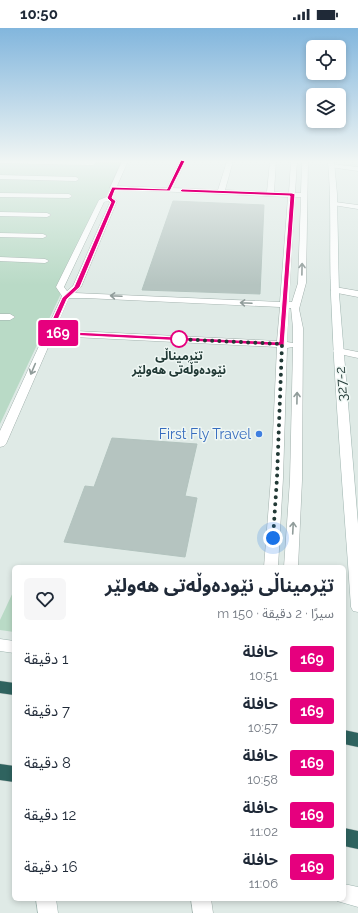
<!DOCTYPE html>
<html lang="ar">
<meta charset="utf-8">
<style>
:root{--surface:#fff;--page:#f6f6f7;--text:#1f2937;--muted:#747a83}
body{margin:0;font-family:Raleway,"Noto Sans Arabic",sans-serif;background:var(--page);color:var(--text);direction:rtl;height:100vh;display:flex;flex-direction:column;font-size:15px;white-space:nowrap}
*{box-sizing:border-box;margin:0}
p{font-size:13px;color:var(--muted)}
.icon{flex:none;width:22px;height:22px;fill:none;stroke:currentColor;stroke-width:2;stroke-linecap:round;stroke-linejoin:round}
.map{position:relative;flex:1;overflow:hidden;direction:ltr}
.sheet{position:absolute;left:12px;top:537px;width:334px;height:336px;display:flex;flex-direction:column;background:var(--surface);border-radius:6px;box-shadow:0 2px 6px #0003;direction:rtl}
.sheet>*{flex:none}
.badge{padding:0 8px;border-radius:3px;font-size:14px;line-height:26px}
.fabs{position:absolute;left:306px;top:12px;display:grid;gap:8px}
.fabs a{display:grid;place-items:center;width:40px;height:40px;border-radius:6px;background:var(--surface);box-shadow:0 2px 6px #0003;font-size:20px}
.you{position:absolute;width:20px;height:20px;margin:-10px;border:3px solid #fff;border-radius:50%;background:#1a73e8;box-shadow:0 0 0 6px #1a73e833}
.map>.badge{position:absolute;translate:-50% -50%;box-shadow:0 0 0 2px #fff}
.round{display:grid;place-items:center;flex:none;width:42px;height:42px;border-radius:6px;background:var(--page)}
.head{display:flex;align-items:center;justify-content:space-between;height:68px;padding:0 12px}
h1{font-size:19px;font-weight:700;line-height:30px}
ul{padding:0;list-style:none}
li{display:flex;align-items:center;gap:12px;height:52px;padding:0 12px}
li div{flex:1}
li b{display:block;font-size:15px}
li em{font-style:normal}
li .badge{min-width:44px;font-weight:700;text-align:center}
.status{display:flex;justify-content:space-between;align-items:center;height:28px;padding:0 20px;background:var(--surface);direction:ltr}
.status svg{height:11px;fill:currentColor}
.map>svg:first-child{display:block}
.green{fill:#b9dac6}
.building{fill:#b5c4c0;stroke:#b2c3be}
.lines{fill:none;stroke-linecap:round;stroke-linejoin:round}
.street-casing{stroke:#a2b1ad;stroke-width:1}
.secondary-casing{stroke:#9fb5b0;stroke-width:1}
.highway-casing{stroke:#bcc4c2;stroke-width:1}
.street{fill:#fff;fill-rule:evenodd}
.secondary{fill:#fff;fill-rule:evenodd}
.highway{fill:#2f635f;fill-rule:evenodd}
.oneway{stroke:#909c9a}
.line{fill:#e6007e;stroke:#fff}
.walk{stroke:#213935;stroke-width:4;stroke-dasharray:0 7.2}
.stop-dot{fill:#fff;stroke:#e6007e;stroke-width:2}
.shop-dot{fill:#3f7fe0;stroke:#eff7f4;stroke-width:1.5}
.labels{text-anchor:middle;stroke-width:3;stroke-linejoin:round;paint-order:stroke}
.far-stop-label{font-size:12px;font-weight:bold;fill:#213935;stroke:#eff7f4}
.street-label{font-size:14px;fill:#213935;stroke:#eff7f4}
.shop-label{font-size:14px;fill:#366cbe;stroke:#eff7f4;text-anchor:end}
</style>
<div class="status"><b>10:50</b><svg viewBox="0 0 49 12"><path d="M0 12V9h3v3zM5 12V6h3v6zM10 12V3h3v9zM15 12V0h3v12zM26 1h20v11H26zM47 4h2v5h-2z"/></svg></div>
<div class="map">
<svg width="358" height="885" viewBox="0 0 358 885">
<rect width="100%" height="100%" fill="#dfeae6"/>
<g class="green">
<polygon points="0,133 123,133 0,396"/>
<polygon points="14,562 14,604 0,602 0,592"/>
</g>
<g class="building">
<polygon points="173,173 264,177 260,266 142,262"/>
<polygon points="112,410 197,416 185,468 197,470 185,529 64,514 85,458 94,459"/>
</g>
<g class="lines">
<defs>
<g id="street">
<polygon points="0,133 93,133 96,135 93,137 0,135"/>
<path d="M122,133H128L117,158L167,160L180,133H186L173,160L218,162L227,133H233L225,162L267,164L270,133H276L274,164L289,165L291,133H297L295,165H301L302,133H308L306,255L299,281L303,300L302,452L298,539H284L290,452L293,319L287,320L283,450L278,539H264L271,450L277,319L53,308L6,416L4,418L0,419V403L62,268L56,259L99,172L109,168L117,173L81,259L75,265L280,274L288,169L111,161L110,160ZM295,169H301L298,255L292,274H289ZM108,173L110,174L73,258L67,263L64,259L104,174ZM69,270H85L280,279L277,313L55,302ZM289,280H291L293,300V315L287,314Z"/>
<polygon points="332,136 358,139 358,143 330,139 329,138"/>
<polygon points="0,147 76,149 79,151 76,153 0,151"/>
<polygon points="0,165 69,166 72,168 69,170 0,169"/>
<polygon points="335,174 358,177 358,181 333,177 332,176"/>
<polygon points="0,184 47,185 51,187 47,189 0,188"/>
<polygon points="0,205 43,206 47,208 43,210 0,209"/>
<polygon points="0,229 45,231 49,233 45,235 0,233"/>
<polygon points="335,259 358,263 358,269 332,264 331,262 332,260"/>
<polygon points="0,286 10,286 15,289 10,292 0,292"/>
<polygon points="338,320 358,324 358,330 335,325 333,323 335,321"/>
<polygon points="191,871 211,871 213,885 193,885"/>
</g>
<g id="secondary">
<path d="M328,133H334L337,166L339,266L358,496V584L353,583L351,579C344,475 335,371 331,267C329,222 332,178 328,133Z"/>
<polygon points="0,611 14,613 14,625 0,623"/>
<polygon points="344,856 358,859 358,879 337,873 336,871 344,871"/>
<polygon points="36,871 56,871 58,885 38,885"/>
</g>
<g id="highway">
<polygon points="0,653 14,655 14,667 0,665"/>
<polygon points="344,702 358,705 358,719 344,716"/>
<polygon points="0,736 14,738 14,754 0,752"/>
<polygon points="344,800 358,803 358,821 344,818"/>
</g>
</defs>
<use href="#street" class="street-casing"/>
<use href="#secondary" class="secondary-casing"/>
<use href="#highway" class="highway-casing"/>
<use href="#street" class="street"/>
<use href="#secondary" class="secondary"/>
<use href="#highway" class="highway"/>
</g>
<defs><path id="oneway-shaft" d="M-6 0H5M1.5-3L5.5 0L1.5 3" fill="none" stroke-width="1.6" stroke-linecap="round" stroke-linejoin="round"/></defs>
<g class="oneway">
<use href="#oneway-shaft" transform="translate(302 241) rotate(-89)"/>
<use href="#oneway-shaft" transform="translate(116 268) rotate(-177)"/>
<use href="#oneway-shaft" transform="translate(246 275) rotate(-177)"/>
<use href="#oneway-shaft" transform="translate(33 341) rotate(113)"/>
<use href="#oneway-shaft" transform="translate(297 370) rotate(-89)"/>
<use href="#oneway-shaft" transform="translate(293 500) rotate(-87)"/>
</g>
<linearGradient id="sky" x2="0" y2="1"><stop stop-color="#82b6dd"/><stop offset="0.52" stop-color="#f1f6f4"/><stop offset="1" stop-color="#f1f6f4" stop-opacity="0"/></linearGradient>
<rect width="358" height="257" fill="url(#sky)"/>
<polygon class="line" points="181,132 185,133 170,163 115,162 112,170 116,173 80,259 67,271 53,303 279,314 290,168 182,164 180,163 182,161 292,165 295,166 284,318 47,306 46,305 62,270 74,259 111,174 107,170 112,159 167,161"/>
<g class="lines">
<polyline class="walk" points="179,311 174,311 282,316 277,450 273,510"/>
</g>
<circle class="stop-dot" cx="179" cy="311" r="8"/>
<circle class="shop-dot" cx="259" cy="406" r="4"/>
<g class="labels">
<g class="far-stop-label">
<text x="179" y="332">تێرمیناڵی<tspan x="179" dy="14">نێودەوڵەتی هەولێر</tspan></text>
</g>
<g class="street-label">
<text transform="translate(341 356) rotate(-94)" y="5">327-2</text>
</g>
<g class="shop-label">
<text x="251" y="411">First Fly Travel</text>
</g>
</g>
</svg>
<div class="fabs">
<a><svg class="icon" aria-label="locate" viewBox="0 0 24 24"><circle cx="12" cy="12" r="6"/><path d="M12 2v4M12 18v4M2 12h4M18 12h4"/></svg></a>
<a><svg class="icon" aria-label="layers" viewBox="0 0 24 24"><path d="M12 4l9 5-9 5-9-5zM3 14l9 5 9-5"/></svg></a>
</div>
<div class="you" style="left:273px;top:510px"></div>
<b class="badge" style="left:58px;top:305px;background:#e6007e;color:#fff">169</b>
<section class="sheet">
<div class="head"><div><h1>تێرمیناڵی نێودەوڵەتی هەولێر</h1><p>سيرًا · 2 دقيقة · 150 m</p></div><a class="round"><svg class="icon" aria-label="heart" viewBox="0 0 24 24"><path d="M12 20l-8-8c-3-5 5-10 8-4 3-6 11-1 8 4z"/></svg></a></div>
<ul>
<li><span class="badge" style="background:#e6007e;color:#fff">169</span><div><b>حافلة</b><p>10:51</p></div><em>1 دقيقة</em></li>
<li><span class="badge" style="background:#e6007e;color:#fff">169</span><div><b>حافلة</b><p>10:57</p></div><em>7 دقيقة</em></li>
<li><span class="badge" style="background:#e6007e;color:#fff">169</span><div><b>حافلة</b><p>10:58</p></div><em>8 دقيقة</em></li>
<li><span class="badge" style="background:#e6007e;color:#fff">169</span><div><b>حافلة</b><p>11:02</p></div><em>12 دقيقة</em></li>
<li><span class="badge" style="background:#e6007e;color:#fff">169</span><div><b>حافلة</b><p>11:06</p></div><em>16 دقيقة</em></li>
</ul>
</section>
</div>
